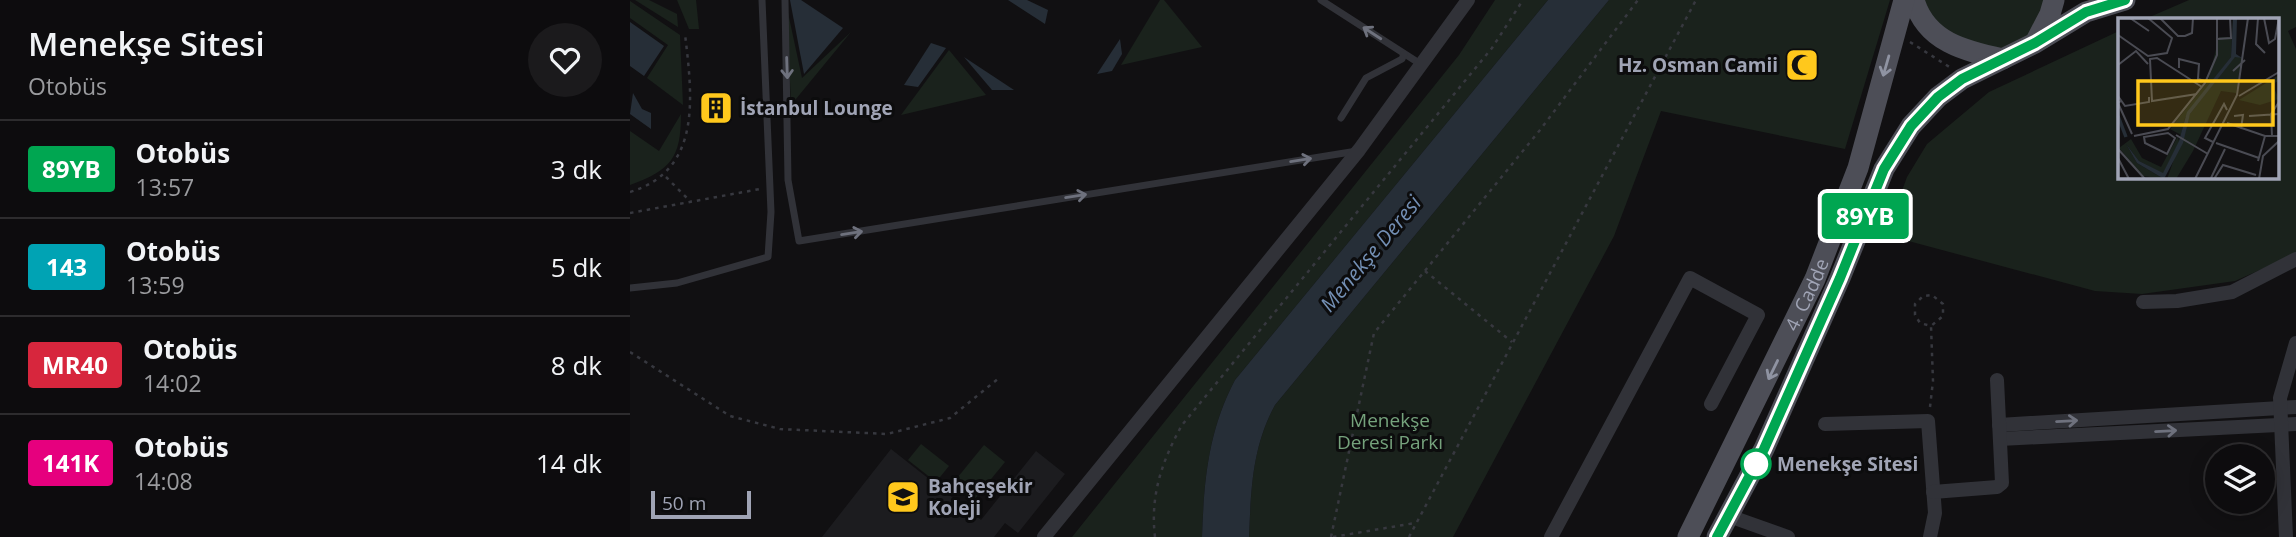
<!DOCTYPE html>
<html lang="tr">
<meta charset="utf-8">
<style>
:root{--surface:#0d0c0e;--page:#1b1a1c;--text:#f1f3f6;--muted:#9a9b9e;--line:#2d2c2e}
body{margin:0;font-family:"Open Sans",sans-serif;background:var(--page);color:var(--text);height:100vh;display:flex;flex-direction:column;font-size:26px;white-space:nowrap}
*{box-sizing:border-box;margin:0}
p{font-size:23px;color:var(--muted)}
.icon{flex:none;width:38px;height:38px;fill:none;stroke:currentColor;stroke-width:2;stroke-linecap:round;stroke-linejoin:round}
.map{position:relative;flex:1;overflow:hidden}
.details{display:flex;flex-direction:column;background:var(--surface);width:630px}
.details>*{flex:none}
.badge{padding:0 14px;border-radius:5px;font-size:24px;line-height:46px}
.controls{position:absolute;left:1575px;top:444px;display:grid;gap:14px}
.controls a{display:grid;place-items:center;width:70px;height:70px;border-radius:50%;background:var(--surface);box-shadow:0 4px 18px #0003,0 0 0 2px var(--line);font-size:35px}
.scale{position:absolute;left:21px;bottom:18px;width:100px;box-sizing:border-box;padding-left:7px;border:4px solid #a0a4b5;border-top:0;font-size:19px;line-height:24px;white-space:nowrap;color:#a0a4b5;-webkit-text-stroke:5px #0c0c0d;paint-order:stroke}
.map>.badge{position:absolute;translate:-50% -50%;box-shadow:0 0 0 4px #fff}
.round{display:grid;place-items:center;flex:none;width:74px;height:74px;border-radius:37px;background:var(--page)}
.summary{display:flex;align-items:center;justify-content:space-between;height:119px;padding:0 28px}
h1{font-size:33px;font-weight:600;line-height:52px}
ul{padding:0;list-style:none}
li{display:flex;align-items:center;gap:21px;height:98px;padding:0 28px;border-top:2px solid var(--line)}
li div{flex:1}
li b{display:block;font-size:26px}
li em{font-style:normal}
li .badge{min-width:77px;font-weight:700;text-align:center}
main{display:flex;flex:1;min-height:0}
.map>svg:first-child{display:block}
.built{fill:#1c1c1f}
.green{fill:#1a221c}
.water{fill:#262e37}
.lines{fill:none;stroke-linecap:round;stroke-linejoin:round}
.path{stroke:#37383f;stroke-width:2.5;stroke-dasharray:3.5 5;stroke-linecap:butt}
.service{stroke:#313238;stroke-width:7}
.minor{stroke:#313238;stroke-width:14}
.primary{stroke:#4d4e57;stroke-width:21}
.oneway{stroke:#6e717d}
.oneway2{stroke:#8f93a2}
.line-casing{stroke:#fff;stroke-width:16}
.line{stroke:#00a651;stroke-width:10}
.stop-dot{fill:#fff;stroke:#00a651;stroke-width:3.5}
.labels{text-anchor:middle;stroke-width:6;stroke-linejoin:round;paint-order:stroke}
.poi-label{font-size:19px;font-weight:bold;fill:#a0a4b5;stroke:#0c0c0d;text-anchor:start}
.street-label{font-size:19px;fill:#a0a4b5;stroke:#0c0c0d}
.park-label{font-size:19px;fill:#75a27c;stroke:#0c0c0d}
.stop-label{font-size:19px;font-weight:bold;fill:#a0a4b5;stroke:#0c0c0d;text-anchor:start}
.water-label{font-size:21px;font-style:italic;fill:#738fb4;stroke:#0c0c0d}
.inset-river{fill:none;stroke:#262e37;stroke-width:3.5}
.inset-road{fill:none;stroke:#4a4b53;stroke-width:2}
.view{fill:#ffc81c;fill-opacity:0.15;stroke:#ffc81c;stroke-width:3.5}
.inset-edge{fill:none;stroke:#a0a4b5;stroke-width:3.5}
</style>
<main>
<section class="details">
<div class="summary"><div><h1>Menekşe Sitesi</h1><p>Otobüs</p></div><a class="round"><svg class="icon" aria-label="heart" viewBox="0 0 24 24"><path d="M12 20l-8-8c-3-5 5-10 8-4 3-6 11-1 8 4z"/></svg></a></div>
<ul>
<li><span class="badge" style="background:#00a651;color:#fff">89YB</span><div><b>Otobüs</b><p>13:57</p></div><em>3 dk</em></li>
<li><span class="badge" style="background:#00a3b4;color:#fff">143</span><div><b>Otobüs</b><p>13:59</p></div><em>5 dk</em></li>
<li><span class="badge" style="background:#d7263d;color:#fff">MR40</span><div><b>Otobüs</b><p>14:02</p></div><em>8 dk</em></li>
<li><span class="badge" style="background:#e6007e;color:#fff">141K</span><div><b>Otobüs</b><p>14:08</p></div><em>14 dk</em></li>
</ul>
</section>
<div class="map">
<svg width="1666" height="537" viewBox="0 0 1666 537">
<rect width="100%" height="100%" fill="#111012"/>
<polygon class="built" points="261,449 351,520 406,451 435,474 388,533 375,523 364,537 192,537"/>
<g class="green">
<polygon points="5,0 19,0 47,14 48,27"/>
<polygon points="47,0 66,0 69,29 59,29"/>
<polygon points="530,0 534,0 572,47 491,65"/>
<path d="M865,0H918L605,380C578,431 574,481 572,537H442L829,55Z"/>
<path d="M979,0H1260L1215,149L1031,111L984,236L823,537H619C621,490 622,447 645,405Z"/>
<polygon points="1290,0 1422,0 1411,27 1377,52 1315,41"/>
<polygon points="1559,0 1666,0 1666,27 1658,31 1666,49 1666,254 1605,281 1512,294 1465,291 1256,235 1277,177 1297,144 1359,92 1489,31 1489,177 1647,177 1647,19 1515,19"/>
<polygon points="0,1 50,35 53,105 17,78 38,45 0,18"/>
<polygon points="157,8 172,78 221,32 161,105"/>
<polygon points="319,50 356,95 271,115"/>
<path d="M51,114C51,158 41,170 0,185V131L29,151Z"/>
<polygon points="291,444 319,466 306,482 278,460"/>
<polygon points="354,445 375,462 344,500 323,483"/>
</g>
<g class="water">
<polygon points="160,0 171,0 213,28 174,74"/>
<polygon points="378,0 397,0 418,10 415,24"/>
<path d="M918,0H979L645,405C622,447 621,490 619,537H572C574,481 578,431 605,380Z"/>
<polygon points="0,22 34,46 14,76 0,66"/>
<polygon points="490,39 492,54 482,71 467,74"/>
<polygon points="301,43 316,48 288,87 274,85"/>
<polygon points="334,57 384,90 362,90"/>
<polygon points="3,93 12,109 21,113 21,129 0,114"/>
</g>
<g class="lines">
<g class="path">
<polyline points="1280,42 1321,68"/>
<polyline points="36,177 61,202"/>
<path d="M0,192C73,170 62,95 55,34"/>
<polyline points="0,213 130,189"/>
<polyline points="795,271 882,342"/>
<polyline points="0,352 100,416 150,429 257,434 320,418 369,378"/>
<polyline points="1300,407 1303,381 1301,326 1290,323 1285,315 1285,304 1293,296 1302,295 1313,304 1313,316 1301,326"/>
<path d="M525,537C520,495 532,461 552,425L862,48L893,0"/>
<polyline points="701,537 744,333 910,130 1008,0"/>
<polyline points="703,537 785,523"/>
<polyline points="779,537 1066,0"/>
</g>
<g class="service">
<polyline points="155,0 158,180 169,241 727,151"/>
<polyline points="691,0 792,65"/>
<polyline points="711,118 736,78 772,59 774,54"/>
<polyline points="0,288 47,283 138,257 141,212 132,0"/>
</g>
<g class="minor">
<polyline points="1513,302 1547,301 1602,292 1666,259"/>
<polyline points="1195,424 1298,421 1305,513 1300,537"/>
<polyline points="1369,425 1666,407"/>
<polyline points="1370,439 1666,424"/>
<polyline points="1303,492 1367,487 1372,483 1367,380"/>
<polyline points="1099,516 1158,537"/>
<polyline points="414,537 729,150 838,0"/>
<polyline points="921,537 1060,278 1128,315 1081,404"/>
<polyline points="1656,537 1650,398 1666,343"/>
</g>
<g class="primary">
<path d="M1284,0C1296,42 1335,51 1373,59"/>
<polyline points="1406,41 1420,14 1424,0"/>
<path id="s1" d="M1058,537L1185,279L1228,168L1274,0"/>
<polyline points="1087,537 1134,449 1210,278 1254,169 1281,126 1308,97 1332,79 1405,43 1456,12 1495,0"/>
</g>
</g>
<defs><path id="oneway-shaft" d="M-6 0H5M1.5-3L5.5 0L1.5 3" fill="none" stroke-width="1.6" stroke-linecap="round" stroke-linejoin="round" transform="scale(1.75)"/></defs>
<g class="oneway">
<use href="#oneway-shaft" transform="translate(742 33) rotate(-147)"/>
<use href="#oneway-shaft" transform="translate(157 68) rotate(88)"/>
<use href="#oneway-shaft" transform="translate(671 160) rotate(-9)"/>
<use href="#oneway-shaft" transform="translate(446 196) rotate(-9)"/>
<use href="#oneway-shaft" transform="translate(222 233) rotate(-9)"/>
<use href="#oneway-shaft" transform="translate(1437 421) rotate(-3)"/>
<use href="#oneway-shaft" transform="translate(1536 431) rotate(-3)"/>
</g>
<g class="oneway2">
<use href="#oneway-shaft" transform="translate(1256 66) rotate(106)"/>
<use href="#oneway-shaft" transform="translate(1143 370) rotate(116)"/>
</g>
<g class="lines">
<defs>
<polyline id="line" points="1087,537 1134,449 1210,278 1254,169 1281,126 1308,97 1332,79 1405,43 1456,12 1495,0"/>
</defs>
<use href="#line" class="line-casing"/>
<use href="#line" class="line"/>
</g>
<defs>
<symbol id="mosque-square" viewBox="-11 -11 22 22"><rect x="-9" y="-9" width="18" height="18" rx="4" fill="#ffc81c" stroke="#0c0c0d"/><path d="M3.5-4.9A6 6 0 1 0 3.5 4.9A5 5 0 1 1 3.5-4.9Z" fill="#111"/></symbol>
<symbol id="building-square" viewBox="-11 -11 22 22"><rect x="-9" y="-9" width="18" height="18" rx="4" fill="#ffc81c" stroke="#0c0c0d"/><path d="M-4-6H4V6H1V3H-1V6H-4ZM-2.5-4.3h1.7v1.8h-1.7ZM.8-4.3h1.7v1.8H.8ZM-2.5-1h1.7V.8h-1.7ZM.8-1h1.7V.8H.8Z" fill="#111"/></symbol>
<symbol id="school-square" viewBox="-11 -11 22 22"><rect x="-9" y="-9" width="18" height="18" rx="4" fill="#ffc81c" stroke="#0c0c0d"/><path d="M0-5L7-2L0 1L-7-2ZM-4 1L0 2.5L4 1V4Q0 6-4 4Z" fill="#111"/></symbol>
</defs>
<g fill-rule="evenodd">
<use href="#mosque-square" x="1153" y="46" width="38" height="38"/>
<use href="#building-square" x="67" y="89" width="38" height="38"/>
<use href="#school-square" x="254" y="478" width="38" height="38"/>
</g>
<circle class="stop-dot" cx="1126" cy="464" r="14"/>
<g class="labels">
<g class="poi-label">
<text x="1148" y="72" text-anchor="end">Hz. Osman Camii</text>
<text x="110" y="115">İstanbul Lounge</text>
<text x="298" y="493">Bahçeşekir<tspan x="298" dy="22">Koleji</tspan></text>
</g>
<g class="street-label">
<text dy="7" stroke="none"><textPath href="#s1" startOffset="270">4. Cadde</textPath></text>
</g>
<g class="park-label">
<text x="760" y="427">Menekşe<tspan x="760" dy="22">Deresi Parkı</tspan></text>
</g>
<g class="stop-label">
<text x="1147" y="471">Menekşe Sitesi</text>
</g>
<g class="water-label">
<text transform="translate(741 254) rotate(-50)" y="7">Menekşe Deresi</text>
</g>
</g>
<g transform="translate(1488 18)">
<rect width="161" height="161" fill="#111012"/>
<path d="M115,0L113,39L67,100L63,117L52,111L90,63L101,19H113ZM117,38L124,40L118,75L103,73L75,133L58,161H49L72,96ZM161,57V63L154,66L161,81L142,87L121,82ZM60,118L61,124L45,156L21,143L8,126L19,145L46,161L25,158L1,130L13,121L24,140L43,149Z" fill="#1a221c"/>
<path d="M115,0H119L118,36L124,40L117,39L72,96L65,125L46,161L19,145L8,126L21,143L45,155L61,123L69,94L113,39Z" fill="#262e37"/>
<path class="inset-river" d="M0,98L8,119"/>
<path class="inset-road" d="M12,0L31,13M42,0L60,18H67L74,15L75,0M140,0L138,26L147,35M146,0L151,25L157,21L161,0M0,17L30,38L49,35L54,20L30,0M99,21L113,20L112,0M127,42L115,53L127,42M0,47L18,33L30,46M61,50V41L81,46L80,61L87,63M79,76L34,83L32,41L39,40L84,69M0,78L7,88L31,84V79M121,78L161,54M3,83L0,85L14,116M116,98L125,97L123,111M131,98L161,96M109,105L147,118H161M50,115L57,120L49,136L27,125L26,119ZM58,117L90,136M16,118L50,111L87,65L99,37V0M154,118L153,96L161,84M95,124L87,120L106,86L109,92M98,125L141,140M0,131L27,161M0,140L11,161M140,143L147,118M93,160L107,131M77,161L119,77L130,0M96,161L105,147L138,157M141,161L145,138L161,123"/>
<path class="view" d="M20,63H155V107H20Z"/>
<rect width="161" height="161" class="inset-edge"/>
</g>
</svg>
<div class="controls">
<a><svg class="icon" aria-label="layers" viewBox="0 0 24 24"><path d="M12 4l9 5-9 5-9-5zM3 14l9 5 9-5"/></svg></a>
</div>
<div class="scale">50 m</div>
<b class="badge" style="left:1235px;top:216px;background:#00a651;color:#fff">89YB</b>
</div>
</main>
